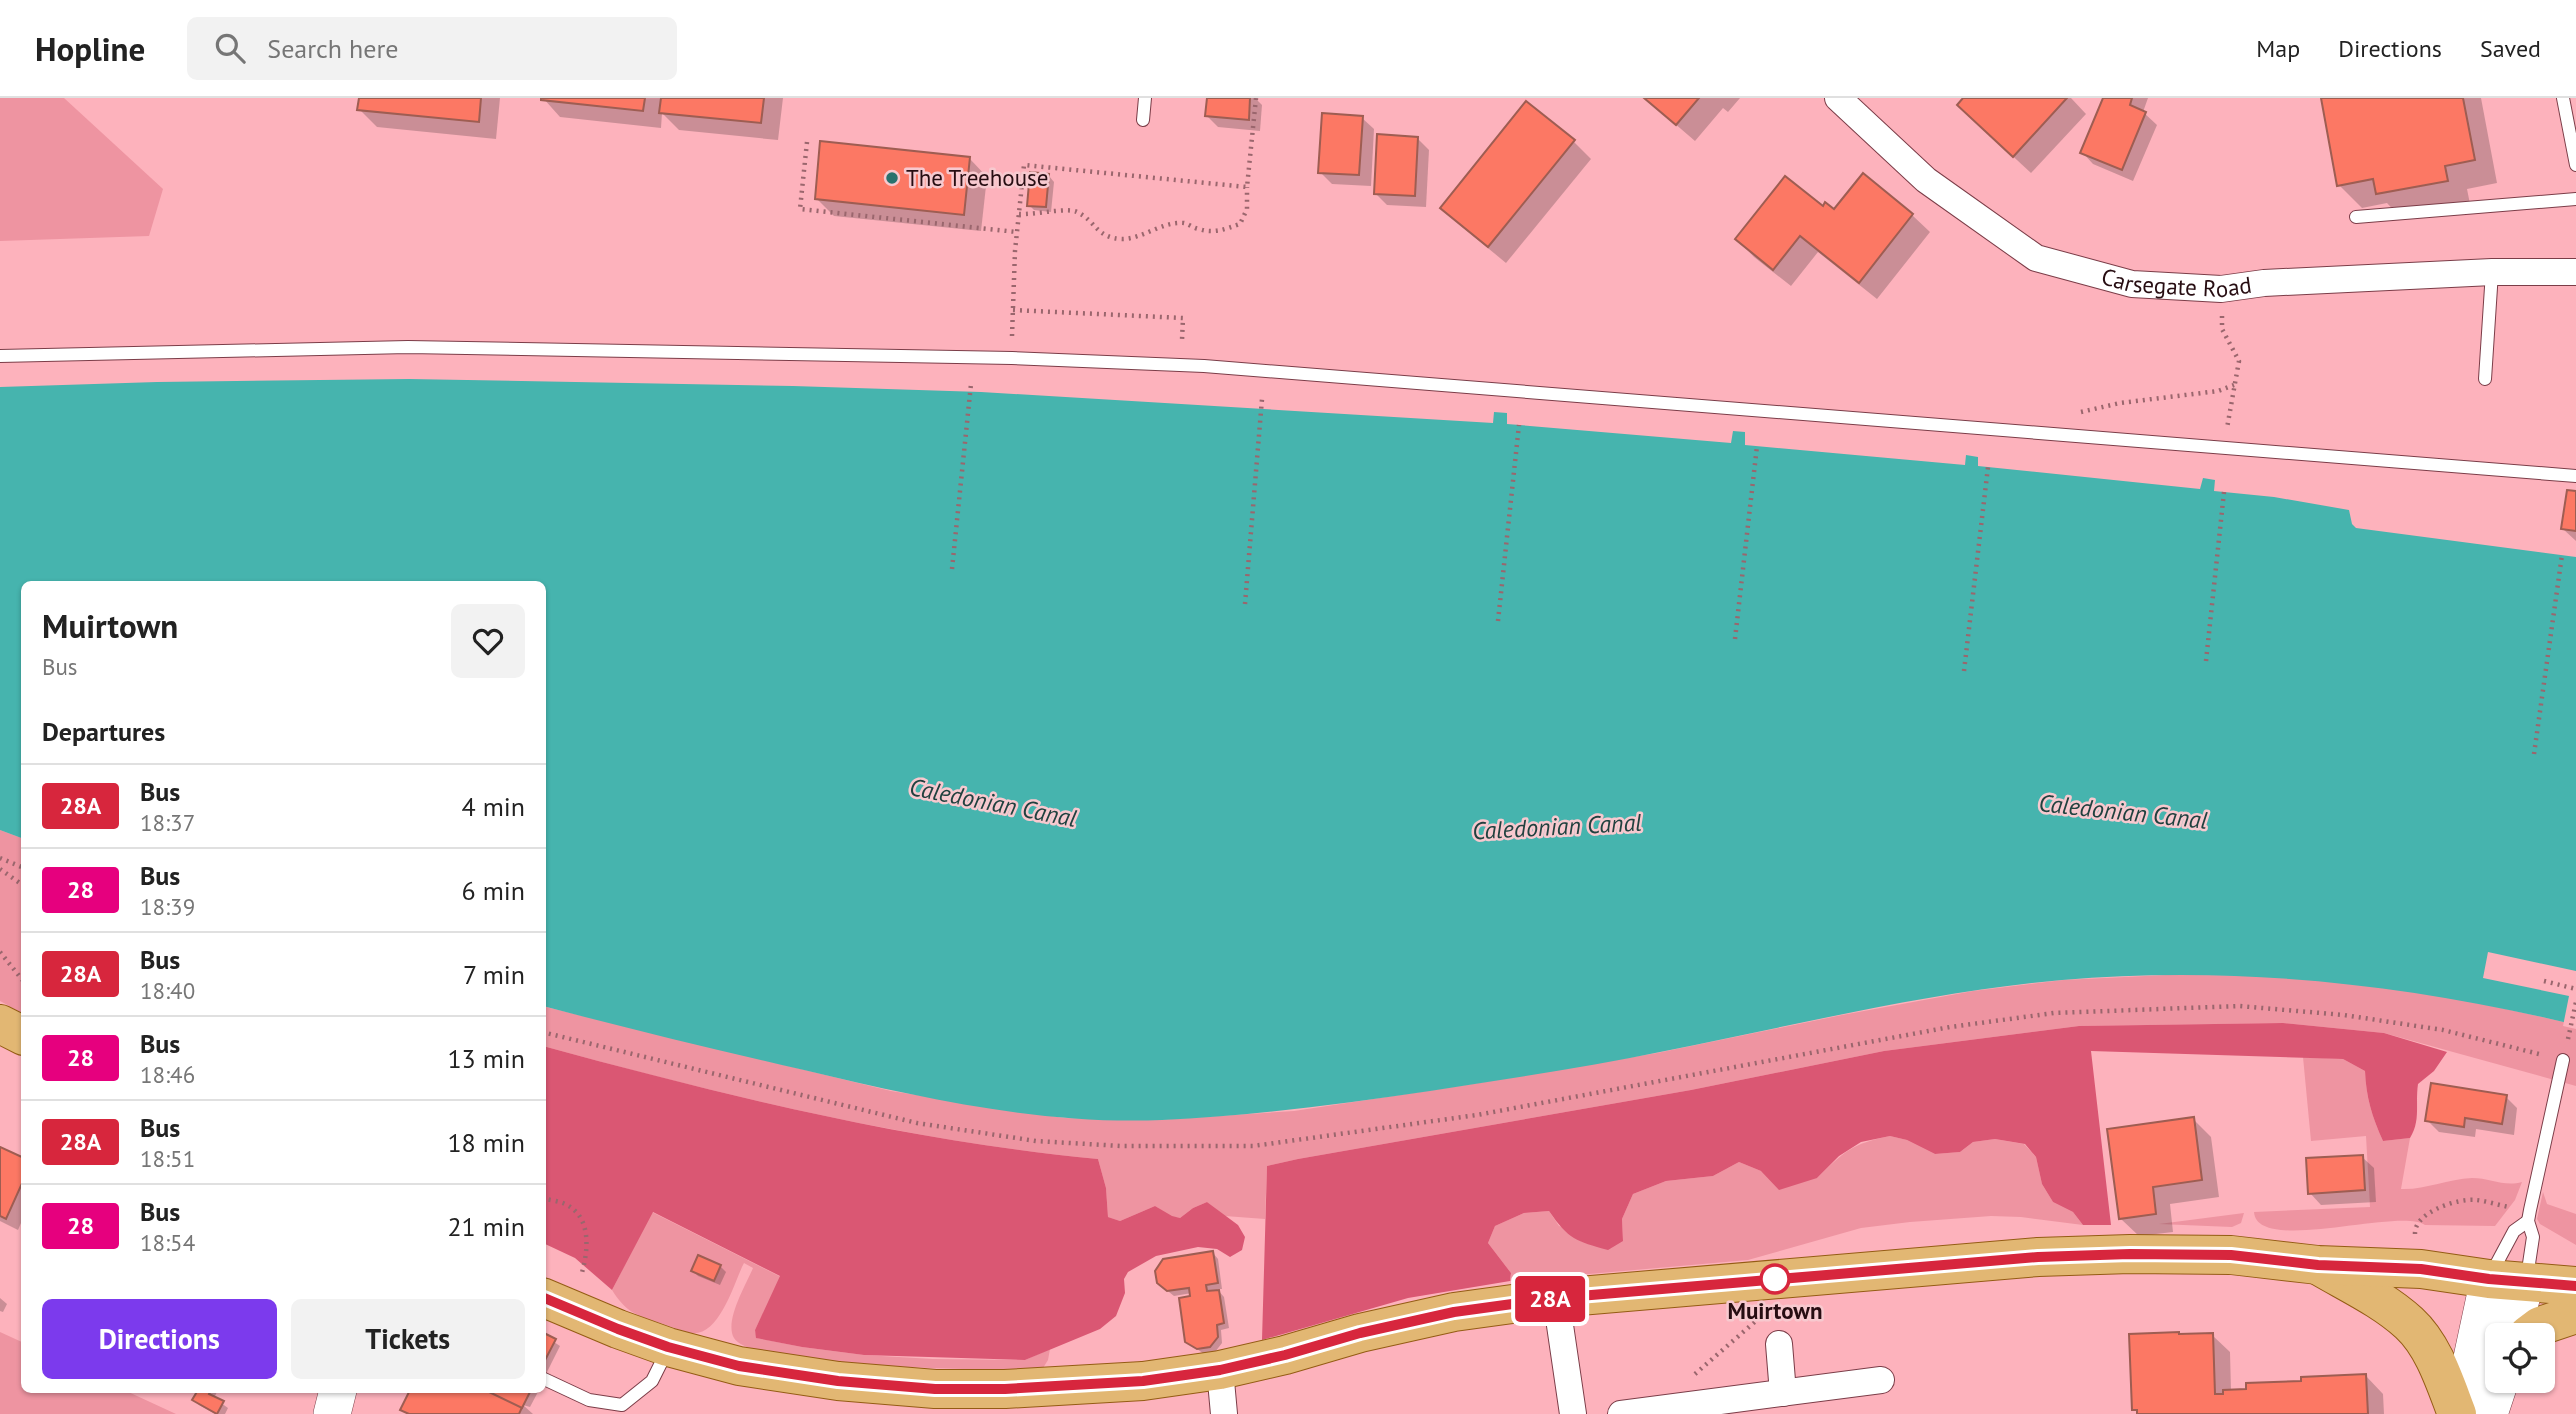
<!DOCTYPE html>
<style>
:root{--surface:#fff;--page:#f2f2f2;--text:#222;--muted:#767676;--line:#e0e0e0;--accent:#7c3aed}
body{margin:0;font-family:"PT Sans",sans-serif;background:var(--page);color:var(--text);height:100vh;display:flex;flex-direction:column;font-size:26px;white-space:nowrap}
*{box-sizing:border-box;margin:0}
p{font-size:23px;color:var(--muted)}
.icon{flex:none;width:38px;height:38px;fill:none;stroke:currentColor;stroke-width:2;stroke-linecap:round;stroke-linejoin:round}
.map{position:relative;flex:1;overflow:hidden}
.panel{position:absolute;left:21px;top:483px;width:525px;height:812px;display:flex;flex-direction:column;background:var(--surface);border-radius:10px;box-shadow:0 2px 5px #0004}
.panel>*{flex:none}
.badge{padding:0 14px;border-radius:5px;font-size:24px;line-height:46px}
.buttons{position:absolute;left:2485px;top:1225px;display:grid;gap:14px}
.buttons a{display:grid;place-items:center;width:70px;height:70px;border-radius:10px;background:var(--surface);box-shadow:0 2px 5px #0004;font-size:35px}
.map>.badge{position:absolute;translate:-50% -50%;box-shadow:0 0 0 4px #fff}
h2{padding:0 21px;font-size:26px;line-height:63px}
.round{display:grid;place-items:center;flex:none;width:74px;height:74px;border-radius:10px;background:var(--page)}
.summary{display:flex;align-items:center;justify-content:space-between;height:119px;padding:0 21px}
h1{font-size:33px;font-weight:600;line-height:52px}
.primary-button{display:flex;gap:14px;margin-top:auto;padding:14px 21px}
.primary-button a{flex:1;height:80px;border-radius:10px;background:var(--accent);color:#fff;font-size:28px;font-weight:600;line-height:80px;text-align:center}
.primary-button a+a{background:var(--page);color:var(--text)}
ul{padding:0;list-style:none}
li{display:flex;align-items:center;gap:21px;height:84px;padding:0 21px;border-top:2px solid var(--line)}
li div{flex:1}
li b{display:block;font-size:26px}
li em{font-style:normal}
li .badge{min-width:77px;font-weight:700;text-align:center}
header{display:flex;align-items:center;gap:42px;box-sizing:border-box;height:98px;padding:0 35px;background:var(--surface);border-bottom:2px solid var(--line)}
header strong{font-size:33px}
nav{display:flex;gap:38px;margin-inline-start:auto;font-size:24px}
.search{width:490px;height:63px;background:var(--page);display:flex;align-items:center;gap:18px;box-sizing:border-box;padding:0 24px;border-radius:10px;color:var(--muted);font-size:26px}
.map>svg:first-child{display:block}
.green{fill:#ee94a1}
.forest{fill:#da5773}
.water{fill:#46b4ae}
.pier{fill:#fdb2bc}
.shadow{fill:#0003}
.building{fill:#fc7864;stroke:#9e5d52;stroke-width:2}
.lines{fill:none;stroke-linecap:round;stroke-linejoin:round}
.lane-casing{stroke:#7b3d48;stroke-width:14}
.street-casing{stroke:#7b3d48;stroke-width:28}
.secondary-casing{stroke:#7b3d48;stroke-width:38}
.primary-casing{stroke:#945c14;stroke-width:40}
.path{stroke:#9a666d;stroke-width:4.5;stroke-dasharray:2 5;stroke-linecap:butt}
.lane{stroke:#fff;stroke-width:12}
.street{stroke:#fff;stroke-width:26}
.secondary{stroke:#fff;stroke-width:37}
.primary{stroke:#e2b773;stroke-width:38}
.line-casing{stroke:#fff;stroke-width:16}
.line{stroke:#d7263d;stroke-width:10}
.poi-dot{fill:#28726e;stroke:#f7c9cf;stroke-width:2.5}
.stop-dot{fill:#fff;stroke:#d7263d;stroke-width:3.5}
.labels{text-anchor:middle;stroke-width:5;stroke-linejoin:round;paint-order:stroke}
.poi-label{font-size:23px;fill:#270d12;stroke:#f7c9cf;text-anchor:start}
.street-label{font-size:23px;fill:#270d12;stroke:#f7c9cf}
.stop-label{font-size:23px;font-weight:bold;fill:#270d12;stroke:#f7c9cf}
.water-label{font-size:24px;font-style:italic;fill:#20413f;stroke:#f7c9cf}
</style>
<header>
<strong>Hopline</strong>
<div class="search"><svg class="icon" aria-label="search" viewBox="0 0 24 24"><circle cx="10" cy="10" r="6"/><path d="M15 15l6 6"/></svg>Search here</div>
<nav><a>Map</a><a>Directions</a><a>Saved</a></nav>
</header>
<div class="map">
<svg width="2576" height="1316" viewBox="0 0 2576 1316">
<rect width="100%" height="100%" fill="#fdb2bc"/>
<g class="green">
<polygon points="0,0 64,0 163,91 149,138 0,143"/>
<polygon points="0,732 24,741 24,916 0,903"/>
<path d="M2166,877C2202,877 2238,877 2274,878C2375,884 2478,903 2576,927V988L2384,935L2283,925L2079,928L1884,953L1691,992L1298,1061L1267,1068L1265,1121L1225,1118L1207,1104L1193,1110L1180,1120L1172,1119L1155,1108L1120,1123L1108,1119L1106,1090L1098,1061C909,1043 725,998 543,948L542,908L891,993L1064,1020L1158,1022L1294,1013L1472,986L1657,955L1842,917L1973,893L2063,882Z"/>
<path d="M2303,959L2343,961L2365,973C2366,999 2372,1019 2383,1043L2410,1040L2401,1091C2425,1092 2447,1081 2472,1080C2490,1080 2504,1089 2522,1084L2515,1102L2495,1128L2425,1127C2400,1109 2257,1157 2254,1114L2370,1109L2366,1038L2311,1043Z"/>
<path d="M1890,1038L1907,1042L1935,1056L1960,1054L1973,1044L1995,1041L2024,1046L2036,1059L2042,1086L2053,1104L2073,1114L2083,1127L2021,1119L1991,1118L1910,1124L1861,1130L1748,1162L1510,1183L1511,1175L1488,1145L1495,1128L1524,1115L1549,1113L1559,1128L1623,1143L1622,1121L1633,1096L1666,1083L1713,1078L1739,1064L1761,1073L1817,1080C1845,1053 1851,1046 1890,1038Z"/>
<polygon points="2543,1094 2547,1106 2576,1116 2576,1147 2540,1126 2537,1121"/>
<path d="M652,1114L781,1179L755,1232L757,1240L802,1249L864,1257L933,1261L1025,1262L1050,1251L1048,1262L1043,1270L1033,1272C991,1272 751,1270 734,1240C724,1223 746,1187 753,1170L744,1165C734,1184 720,1239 691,1235C681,1233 670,1228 660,1225C635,1217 626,1214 612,1192Z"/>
<polygon points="2244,1115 2241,1125 2232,1129 2159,1126"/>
<polygon points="0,1234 24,1245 24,1292 124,1292 176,1316 0,1316"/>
</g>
<g class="forest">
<path d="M2283,925L2384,935L2447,954L2434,973L2418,986C2415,1007 2421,1022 2410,1040L2383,1043C2372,1019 2366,999 2365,973L2343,961L2091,953L2111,1127H2083L2073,1114L2053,1104L2042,1086L2036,1059L2025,1046L1995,1041L1973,1044L1960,1054L1935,1056L1907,1042L1890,1038L1861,1044L1839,1058L1817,1080L1779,1092L1761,1073L1739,1064L1713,1078L1666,1083L1633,1096L1622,1121L1623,1143L1608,1152C1576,1143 1569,1142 1549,1113L1524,1115L1495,1128L1488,1145L1511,1175L1510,1183L1408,1200L1262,1242L1267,1068L1298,1061L1691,992L1884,953L2079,928Z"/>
<path d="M543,948C726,998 909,1043 1098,1061L1106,1090L1108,1119L1120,1123L1155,1108L1172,1118L1180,1120L1193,1110L1207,1104L1238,1127L1245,1139L1242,1152L1230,1159L1217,1151L1198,1149L1156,1158L1128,1174L1124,1181L1125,1195L1116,1218L1100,1231L1025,1262L864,1257L802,1249L756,1240L755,1232L780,1178L653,1114L612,1192L575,1160L543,1145Z"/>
</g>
<path class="water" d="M409,281L793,288L981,294L1493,325L1494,314L1507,315V326L1731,345L1733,333L1745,334V347L1965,367L1966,357L1978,359V368L2200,391L2203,380L2215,382L2214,393L2274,399L2349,412L2352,426L2356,430L2576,459V927C2408,886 2235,867 2062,882C1928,894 1796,927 1665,953C1587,969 1508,981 1430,993C1341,1006 1252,1018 1162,1022C1042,1027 921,1000 804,972C717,952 629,931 543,908L542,486H24V741L0,732V289L157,284Z"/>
<polygon class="pier" points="2488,854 2576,873 2576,931 2563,928 2569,898 2483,880"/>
<g class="shadow">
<polygon points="360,0 500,0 496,41 377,29 359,11"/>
<polygon points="543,0 783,0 778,42 679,32 662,15 661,30 560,19"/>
<polygon points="1208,0 1255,0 1262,7 1260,33 1218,29 1206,17"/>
<polygon points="1645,0 1740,0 1728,14 1723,10 1695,43"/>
<polygon points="1966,0 2071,0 2086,16 2031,75 1977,25"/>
<polygon points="2105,0 2148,0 2143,14 2157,27 2133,83 2093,66 2082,54"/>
<polygon points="2323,0 2481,0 2497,85 2467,91 2470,106 2400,119 2387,105 2362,110 2339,87"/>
<polygon points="1362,20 1374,31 1371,88 1332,86 1320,74"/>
<polygon points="1417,40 1429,52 1426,109 1387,107 1375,95"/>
<polygon points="1573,43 1591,61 1506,165 1460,127 1442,109"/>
<polygon points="970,61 987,79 981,133 834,118 816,100"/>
<polygon points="1049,78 1054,84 1051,114 1034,112 1029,107"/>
<polygon points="1863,78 1912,117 1930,134 1877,201 1818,154 1791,188 1754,159 1737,141 1823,110 1835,114"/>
<polygon points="2576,395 2576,443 2563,431"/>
<polygon points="2506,999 2517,1010 2514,1037 2476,1031 2475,1039 2439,1034 2427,1022"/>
<polygon points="2193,1021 2211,1039 2219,1099 2170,1106 2173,1134 2139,1138 2121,1121"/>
<polygon points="0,1051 24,1062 24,1118 18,1132 0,1123"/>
<polygon points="2362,1059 2374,1070 2376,1104 2321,1107 2310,1095"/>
<polygon points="1213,1155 1218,1161 1222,1191 1217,1191 1224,1199 1229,1230 1221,1232 1222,1245 1215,1254 1204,1256 1186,1243 1192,1195 1174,1198 1164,1190"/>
<polygon points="720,1168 726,1174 720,1187 698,1178 693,1173"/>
<polygon points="0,1200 7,1206 3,1214 0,1213"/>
<polygon points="542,1236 560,1248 542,1284"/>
<polygon points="2212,1237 2230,1254 2231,1293 2366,1278 2383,1296 2384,1316 2139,1316 2134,1311"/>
<polygon points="199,1292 218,1292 214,1300 228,1310 225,1316 215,1316 199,1307 194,1302"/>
<polygon points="412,1292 539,1292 530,1309 523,1307 533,1316 407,1316 402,1312"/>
</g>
<g class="building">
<polygon points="359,0 481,0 479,24 357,12"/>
<polygon points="541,0 645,0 643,13 541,2"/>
<polygon points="661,0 764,0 761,25 659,15"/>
<polygon points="1207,0 1250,0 1249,22 1205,18"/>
<polygon points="1644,0 1699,0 1676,27"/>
<polygon points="1963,0 2067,0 2013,59 1957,7"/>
<polygon points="2103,0 2132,0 2130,7 2146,14 2122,72 2080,55"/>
<polygon points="2321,0 2463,0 2475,62 2445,68 2448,83 2376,96 2373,81 2337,88"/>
<polygon points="1526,3 1575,42 1488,149 1440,110"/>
<polygon points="1322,15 1363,18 1359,77 1318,75"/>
<polygon points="1377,36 1418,39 1415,98 1374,96"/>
<polygon points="820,43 970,59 964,117 815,101"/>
<polygon points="1030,74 1049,76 1046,109 1027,108"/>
<polygon points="1863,75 1913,116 1859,185 1800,138 1773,172 1735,141 1785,78 1823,108 1825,104 1834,111"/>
<polygon points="2567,392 2576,393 2576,433 2561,431"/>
<polygon points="2431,985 2507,997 2502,1026 2465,1020 2464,1029 2425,1023"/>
<polygon points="2194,1019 2202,1082 2153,1089 2156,1116 2119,1121 2107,1031"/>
<polygon points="0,1049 24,1060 24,1081 6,1121 0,1118"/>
<polygon points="2363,1057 2365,1092 2308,1096 2306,1060"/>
<polygon points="1213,1153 1218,1185 1206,1187 1207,1193 1219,1192 1224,1225 1217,1227 1218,1239 1210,1249 1197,1251 1185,1244 1179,1200 1190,1198 1189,1190 1167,1193 1157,1185 1155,1173 1163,1161"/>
<polygon points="698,1157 721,1167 714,1183 691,1173"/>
<polygon points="542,1234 556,1241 542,1268"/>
<polygon points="2179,1234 2179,1236 2213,1235 2215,1296 2223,1296 2223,1292 2246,1291 2246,1285 2301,1283 2301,1279 2366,1276 2368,1316 2137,1316 2137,1312 2132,1312 2129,1236"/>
<polygon points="198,1292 211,1292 209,1296 224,1303 217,1316 192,1302"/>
<polygon points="410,1292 496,1292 524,1305 519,1316 409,1316 400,1312"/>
<polygon points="485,1292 531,1292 522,1310"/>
</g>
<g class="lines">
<defs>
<g id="lane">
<polyline points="2563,0 2576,67"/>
<polyline points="1143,22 1145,0"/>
<polyline points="2356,119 2576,101"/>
<polyline points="0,258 408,249 1012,260 1204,268 2576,378"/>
<polyline points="2485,281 2492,174"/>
<polyline points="2491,1176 2514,1133 2528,1123"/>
<polyline points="2527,1179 2533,1139 2528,1123 2530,1112 2563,962"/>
<polyline points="542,1280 589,1302 622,1307 652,1283 667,1253"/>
</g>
<g id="street">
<path id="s1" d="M1838,0L1926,82L2036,160L2132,186L2221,191L2264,185L2492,174H2576"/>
<polyline points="1556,1200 1573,1316"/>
<polyline points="1779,1246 1783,1295"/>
<polyline points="1220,1272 1224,1316"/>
<polyline points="1621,1316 1881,1282"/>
</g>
<g id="secondary">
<polyline points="2511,1237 2526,1183"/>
<polyline points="332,1316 338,1292"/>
<polyline points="2460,1316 2489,1181"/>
<polyline points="2489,1316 2500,1283"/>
</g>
<g id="primary">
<polyline points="0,926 24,938"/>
<path d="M2321,1169C2350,1186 2384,1202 2409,1225C2434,1248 2445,1285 2457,1316"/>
<polyline points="542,1199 618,1231 668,1249 739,1268 838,1283 935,1291 1005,1291 1143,1283 1220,1272 1285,1257 1360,1235 1454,1214 1556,1200 2038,1159 2130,1156 2231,1157 2318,1167 2421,1171 2489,1181 2576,1188"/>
<polyline points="2528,1237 2540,1228 2576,1216"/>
</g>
</defs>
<use href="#lane" class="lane-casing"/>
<use href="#street" class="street-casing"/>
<use href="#secondary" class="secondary-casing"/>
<use href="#primary" class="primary-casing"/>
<g class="path">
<polyline points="807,44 800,111 1017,134"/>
<path d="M1019,116C1035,117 1067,109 1077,114C1096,123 1096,140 1122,141C1143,141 1162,123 1184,125C1189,126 1193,130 1199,131C1214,136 1225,131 1240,126L1247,111V89"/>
<polyline points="1013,212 1183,220 1182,242 1179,242"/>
<polyline points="2222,218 2222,231 2239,263 2227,330"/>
<polyline points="1012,238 1015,153 1024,67 1247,89 1256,0"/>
<polyline points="2081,314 2120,305 2218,293 2234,287"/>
<polyline points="952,471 971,286"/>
<polyline points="1245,506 1262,301"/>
<polyline points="1498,523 1519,327"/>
<polyline points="1735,541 1757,348"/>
<polyline points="2206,563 2224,394"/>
<polyline points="1964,573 1988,369"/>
<polyline points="2534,656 2562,457"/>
<polyline points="0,760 24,770"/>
<polyline points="0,771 24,788"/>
<polyline points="0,854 24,884"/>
<polyline points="2544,883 2576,891"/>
<polyline points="542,934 917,1025 1036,1043 1121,1048 1253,1048 1477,1017 1950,929 2054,915 2239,908 2344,917 2443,932 2543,957"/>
<polyline points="2568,941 2576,904"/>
<path d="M542,1100C549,1102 559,1103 565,1106C593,1119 588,1155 581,1178"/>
<path d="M2415,1136C2414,1114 2458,1100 2476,1102C2487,1103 2498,1107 2509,1109"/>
<polyline points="1695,1276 1757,1222"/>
</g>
<use href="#lane" class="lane"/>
<use href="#street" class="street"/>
<use href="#secondary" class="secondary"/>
<use href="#primary" class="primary"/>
</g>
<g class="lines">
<defs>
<polyline id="line" points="542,1199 618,1231 668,1249 739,1268 838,1283 935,1291 1005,1291 1143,1283 1220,1272 1285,1257 1360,1235 1454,1214 1556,1200 2038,1159 2130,1156 2231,1157 2318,1167 2421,1171 2489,1181 2576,1188"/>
</defs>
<use href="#line" class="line-casing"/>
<use href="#line" class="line"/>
</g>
<circle class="poi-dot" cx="892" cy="80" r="7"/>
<circle class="stop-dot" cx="1775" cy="1181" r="14"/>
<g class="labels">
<g class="poi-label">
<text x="906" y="88">The Treehouse</text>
</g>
<g class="street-label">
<text dy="8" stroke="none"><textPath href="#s1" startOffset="399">Carsegate Road</textPath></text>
</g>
<g class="stop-label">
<text x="1775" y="1221">Muirtown</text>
</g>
<g class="water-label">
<text transform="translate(993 705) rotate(11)" y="8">Caledonian Canal</text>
<text transform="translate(2123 714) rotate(6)" y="8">Caledonian Canal</text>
<text transform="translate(1557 729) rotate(-3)" y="8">Caledonian Canal</text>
</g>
</g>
</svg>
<div class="buttons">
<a><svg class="icon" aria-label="locate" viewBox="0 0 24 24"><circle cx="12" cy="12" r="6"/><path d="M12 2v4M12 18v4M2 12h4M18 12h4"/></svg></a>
</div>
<b class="badge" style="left:1550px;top:1201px;background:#d7263d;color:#fff">28A</b>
<section class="panel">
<div class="summary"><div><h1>Muirtown</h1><p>Bus</p></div><a class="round"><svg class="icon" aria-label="heart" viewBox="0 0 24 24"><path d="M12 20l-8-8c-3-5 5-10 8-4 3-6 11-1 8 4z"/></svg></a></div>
<h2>Departures</h2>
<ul>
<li><span class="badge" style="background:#d7263d;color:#fff">28A</span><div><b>Bus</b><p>18:37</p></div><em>4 min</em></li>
<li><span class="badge" style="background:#e6007e;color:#fff">28</span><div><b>Bus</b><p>18:39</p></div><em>6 min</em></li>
<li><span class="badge" style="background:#d7263d;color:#fff">28A</span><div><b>Bus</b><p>18:40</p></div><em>7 min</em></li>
<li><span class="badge" style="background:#e6007e;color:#fff">28</span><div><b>Bus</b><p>18:46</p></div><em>13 min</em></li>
<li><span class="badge" style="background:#d7263d;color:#fff">28A</span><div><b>Bus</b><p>18:51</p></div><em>18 min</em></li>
<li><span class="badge" style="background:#e6007e;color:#fff">28</span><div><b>Bus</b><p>18:54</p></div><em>21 min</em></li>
</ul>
<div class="primary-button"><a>Directions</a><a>Tickets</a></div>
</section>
</div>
